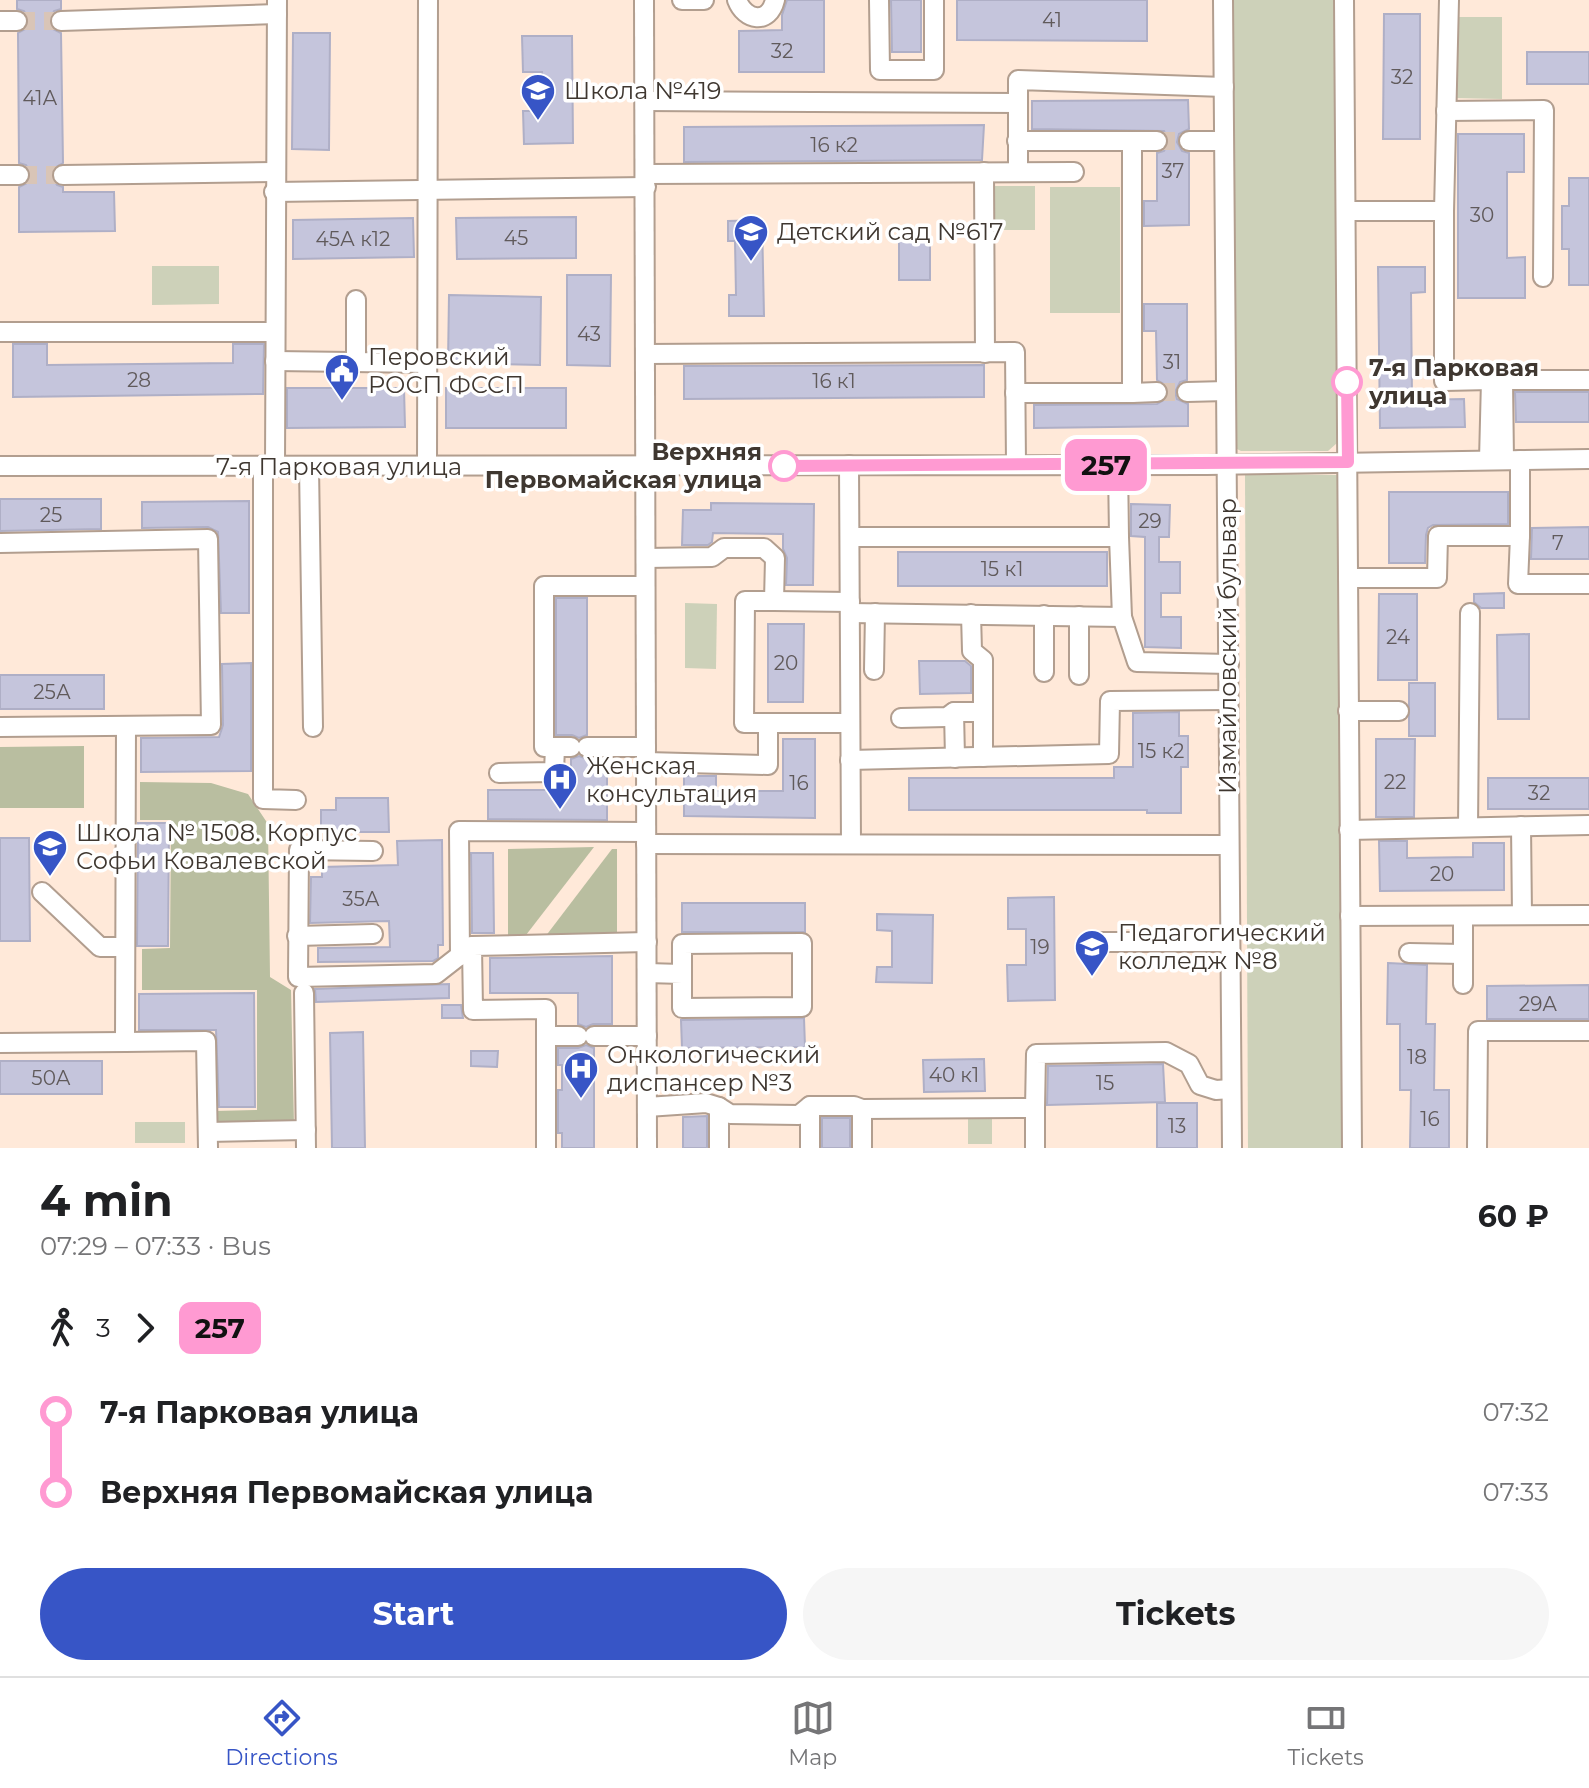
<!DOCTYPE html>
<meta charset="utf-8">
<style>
:root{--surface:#fff;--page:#f6f6f6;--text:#202124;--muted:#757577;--line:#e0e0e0;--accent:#3755c6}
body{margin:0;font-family:Montserrat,sans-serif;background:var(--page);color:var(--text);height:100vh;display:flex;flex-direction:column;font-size:30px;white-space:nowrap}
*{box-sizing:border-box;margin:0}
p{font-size:26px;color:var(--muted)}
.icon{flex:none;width:44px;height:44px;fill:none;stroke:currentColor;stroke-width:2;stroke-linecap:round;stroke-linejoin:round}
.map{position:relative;height:1148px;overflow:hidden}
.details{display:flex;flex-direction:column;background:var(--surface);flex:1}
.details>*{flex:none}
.badge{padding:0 16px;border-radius:12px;font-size:28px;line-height:52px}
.map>.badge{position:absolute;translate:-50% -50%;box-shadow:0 0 0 4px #fff}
.legs{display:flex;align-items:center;gap:12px;height:88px;padding:0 40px;font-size:26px}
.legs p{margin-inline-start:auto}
.overview{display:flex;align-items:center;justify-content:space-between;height:136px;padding:0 40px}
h1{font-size:44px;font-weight:700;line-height:60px}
.primary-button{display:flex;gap:16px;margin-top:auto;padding:16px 40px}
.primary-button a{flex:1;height:92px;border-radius:48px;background:var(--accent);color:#fff;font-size:32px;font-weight:700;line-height:92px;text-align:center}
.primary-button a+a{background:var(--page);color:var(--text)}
ul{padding:0 40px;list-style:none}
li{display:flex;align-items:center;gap:28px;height:80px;font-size:30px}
li i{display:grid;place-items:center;width:12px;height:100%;margin:0 10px;background:currentColor}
li i::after{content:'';width:20px;height:20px;margin:-10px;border:6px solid;border-radius:50%;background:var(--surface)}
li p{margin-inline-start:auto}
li:first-child i{background:linear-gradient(#0000 50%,currentColor 0)}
li:last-child i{background:linear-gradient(currentColor 50%,#0000 0)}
.dock{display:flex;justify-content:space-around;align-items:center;height:112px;border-top:2px solid var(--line);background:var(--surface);font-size:22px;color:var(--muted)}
.dock a{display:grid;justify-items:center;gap:4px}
.dock .active{color:var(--accent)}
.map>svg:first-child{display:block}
.green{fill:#cdd1b9}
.forest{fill:#b9bea0}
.building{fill:#c5c5dc;stroke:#afafc6;stroke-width:2}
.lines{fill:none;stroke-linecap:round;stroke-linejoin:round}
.minor-tunnel{stroke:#d9c5b7;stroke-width:18;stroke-dasharray:18 9;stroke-linecap:butt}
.minor-casing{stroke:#b29e8f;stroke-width:22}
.minor{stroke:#fff;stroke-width:18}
.line-1-casing{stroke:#fff;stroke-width:18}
.line-1{stroke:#ff9ad2;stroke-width:12}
.stop-1-dot{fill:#fff;stroke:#ff9ad2;stroke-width:4}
.labels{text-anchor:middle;stroke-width:7;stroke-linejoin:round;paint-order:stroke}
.number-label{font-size:20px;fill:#605a5b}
.poi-label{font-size:24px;fill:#3f3730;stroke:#fff;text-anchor:start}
.stop-label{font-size:24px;font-weight:bold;fill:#3f3730;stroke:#fff;text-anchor:start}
.street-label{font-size:24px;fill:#3f3730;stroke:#fff}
</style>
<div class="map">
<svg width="1589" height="1148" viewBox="0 0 1589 1148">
<rect width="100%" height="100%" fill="#ffe9d9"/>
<g class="green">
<polygon points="1229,0 1334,0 1337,443 1328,451 1241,451 1235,448"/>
<polygon points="1453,17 1502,17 1502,99 1452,98"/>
<polygon points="994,186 1035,186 1035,230 993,230"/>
<rect x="1050" y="187" width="70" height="126"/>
<polygon points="219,266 219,304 152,305 152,266"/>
<polygon points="1245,474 1338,475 1345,1148 1248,1148"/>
<polygon points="685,603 717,604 716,669 685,668"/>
<rect x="968" y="1119" width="24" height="25"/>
<rect x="135" y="1122" width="50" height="21"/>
</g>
<g class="forest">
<polygon points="84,746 84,808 0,808 0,747"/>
<polygon points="140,782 211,783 248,794 268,824 270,977 291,990 294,1124 214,1126 214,1111 257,1110 257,990 142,990 142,949 170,948 171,820 140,820"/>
<polygon points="594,847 526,935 508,936 508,849"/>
<polygon points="612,849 617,849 617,936 545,937"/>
</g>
<g class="building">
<polygon points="17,0 61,0 61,9 54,11 49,21 51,28 61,33 63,163 53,169 51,176 57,185 63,187 63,192 114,192 115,231 19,232 19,187 29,182 31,174 26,165 19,163 18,33 27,28 29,20 24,11 17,9"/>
<polygon points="787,0 824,0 824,72 739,72 739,31 782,30 782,15"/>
<polygon points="891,0 921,0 921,52 892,52"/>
<polygon points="957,0 1147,0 1147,41 957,40"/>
<polygon points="1384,14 1420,14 1420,139 1383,139"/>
<polygon points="293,33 330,33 329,150 292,149"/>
<polygon points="522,36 572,36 573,143 524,144 523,111 542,111 542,72 523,72"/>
<rect x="1527" y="52" width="62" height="32"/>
<polygon points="1188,100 1189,129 1179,134 1177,142 1182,151 1189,153 1189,225 1144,226 1144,201 1157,201 1157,153 1164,151 1169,142 1164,131 1032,129 1032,101"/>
<polygon points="984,125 982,160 684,162 684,127"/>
<polygon points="1458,134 1524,134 1524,172 1507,172 1507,258 1525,257 1525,298 1458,298"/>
<polygon points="1569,178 1589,178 1589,285 1569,285 1569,249 1562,249 1562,206 1569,206"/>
<polygon points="576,217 576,258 457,259 456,218"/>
<polygon points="413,218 414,257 293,259 293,220"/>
<polygon points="762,220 764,316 729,316 729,295 736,295 735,241 728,241 728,221"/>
<rect x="899" y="231" width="31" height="49"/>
<polygon points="1378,267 1425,267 1425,292 1411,293 1412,400 1464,399 1465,427 1380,428"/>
<polygon points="567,275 611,275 610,366 567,365"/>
<polygon points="449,295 541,297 540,365 448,363"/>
<polygon points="1144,304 1187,304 1187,380 1180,382 1175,392 1177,399 1188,404 1188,426 1034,428 1034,405 1157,404 1167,398 1167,386 1157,380 1156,331 1144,331"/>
<polygon points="13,344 47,344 47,365 233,363 233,344 264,344 263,394 13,397"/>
<polygon points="984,365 984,397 684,399 684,366"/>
<polygon points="287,388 404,388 405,427 287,428"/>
<rect x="446" y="388" width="120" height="40"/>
<polygon points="1515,392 1589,392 1589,422 1516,422"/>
<polygon points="1389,492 1508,492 1508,524 1433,525 1428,528 1426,535 1425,563 1389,563"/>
<polygon points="0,499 101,499 101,529 0,531"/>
<polygon points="249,501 249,613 221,613 218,532 208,527 142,528 142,502"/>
<polygon points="711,503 814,504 813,585 786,585 787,558 783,549 783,534 713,533 712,542 708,545 682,545 683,510 711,510"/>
<polygon points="1131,504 1170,505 1169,537 1159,537 1159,562 1180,562 1180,593 1161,593 1161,617 1181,617 1181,648 1145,647 1145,537 1131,536"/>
<polygon points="1589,527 1589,559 1531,559 1532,528"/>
<rect x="898" y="552" width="209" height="34"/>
<polygon points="1504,593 1504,608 1481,608 1474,602 1474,594"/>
<polygon points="1379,594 1417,594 1417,680 1378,680"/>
<polygon points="556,598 587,598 587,735 579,738 572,735 556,735"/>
<polygon points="768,624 804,624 803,702 768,702"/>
<polygon points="1529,634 1529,719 1498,719 1497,635"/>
<polygon points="919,661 965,661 971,666 971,693 920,694"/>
<polygon points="251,663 251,771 141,772 141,738 219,737 223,725 222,664"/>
<rect x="0" y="675" width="104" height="34"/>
<rect x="1409" y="683" width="26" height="53"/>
<polygon points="1179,712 1179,736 1188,736 1188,767 1181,767 1181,813 1147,813 1147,810 909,810 909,778 1114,778 1114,767 1133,767 1133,713"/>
<polygon points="783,739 815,739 815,818 684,816 684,776 716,776 716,791 783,791"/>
<polygon points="1376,739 1415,739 1414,817 1376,817"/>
<polygon points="579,756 587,759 607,759 607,820 488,819 488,790 571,790 571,759"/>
<rect x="1488" y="778" width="101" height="31"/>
<polygon points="336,798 388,798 389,832 321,832 321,810 336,810"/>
<polygon points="138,823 169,823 168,946 137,946"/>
<polygon points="0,838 29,838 30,941 0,941"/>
<polygon points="442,840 443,945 438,945 438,958 433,961 318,962 318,948 390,947 389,921 310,923 311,877 322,877 322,867 398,865 397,841"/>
<polygon points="1379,841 1407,841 1407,858 1473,857 1473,843 1504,843 1504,890 1380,891"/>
<polygon points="471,853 493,853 494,933 472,933"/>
<polygon points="1054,897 1055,1000 1008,1001 1007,965 1026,965 1026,929 1008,929 1008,898"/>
<rect x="682" y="903" width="123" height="29"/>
<polygon points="877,914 933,915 932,983 876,982 877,967 892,967 892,931 877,930"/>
<polygon points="612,956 612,1024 593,1024 586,1027 578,1024 578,993 490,993 490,958"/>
<polygon points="1388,963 1427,965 1426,1024 1435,1024 1434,1090 1449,1090 1449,1148 1410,1148 1411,1090 1400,1090 1400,1024 1387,1024"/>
<polygon points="449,984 449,998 316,1002 315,989"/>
<polygon points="1589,985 1589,1019 1487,1019 1487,986"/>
<polygon points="254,993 255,1107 219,1107 216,1030 139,1030 139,994"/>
<polygon points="442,1005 461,1005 463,1018 442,1018"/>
<polygon points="804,1018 805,1047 682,1048 681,1020"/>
<polygon points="363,1032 365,1148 332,1148 330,1033"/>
<polygon points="586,1045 594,1048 594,1148 562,1148 562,1133 558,1133 558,1090 562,1090 562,1065 558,1065 558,1048 578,1048"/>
<polygon points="471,1051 498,1051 497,1067 471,1066"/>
<polygon points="984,1059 985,1091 924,1092 923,1060"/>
<rect x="0" y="1061" width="102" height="33"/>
<polygon points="1163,1064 1165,1102 1047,1105 1048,1066"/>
<rect x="1157" y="1103" width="40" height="45"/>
<polygon points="707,1116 707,1148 683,1148 683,1117"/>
<rect x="822" y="1118" width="28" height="30"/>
</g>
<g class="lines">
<g class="minor-tunnel">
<polyline points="17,21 61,21"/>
<polyline points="1157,141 1189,141"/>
<polyline points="19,175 63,175"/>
<polyline points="1157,392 1187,392"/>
</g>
<defs>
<g id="minor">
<polyline points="644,0 647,1148"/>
<polyline points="682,0 704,0"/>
<path d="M737,0C745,21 769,25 775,0"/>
<polyline points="879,0 880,70 934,70 934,0"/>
<polyline points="1223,0 1232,1148"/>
<polyline points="1344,0 1352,1148"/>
<polyline points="0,21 17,21"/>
<polyline points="61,21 277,14"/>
<polyline points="645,101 1018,103 1018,80 1224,87"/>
<polyline points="1446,111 1544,110 1543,277"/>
<polyline points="1017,141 1157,141"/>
<polyline points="1189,141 1224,141"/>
<polyline points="984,172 985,353"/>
<polyline points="1018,172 1018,103"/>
<polyline points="646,174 1074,172"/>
<polyline points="0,175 19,175"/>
<polyline points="63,175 274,172"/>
<polyline points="274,192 646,187"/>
<polyline points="1346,211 1444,211 1449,0"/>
<polyline points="1444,211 1444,381 1491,380 1489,460"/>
<polyline points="0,332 275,332"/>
<polyline points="646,354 1015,352 1016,464"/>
<polyline points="275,361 427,363"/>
<polyline points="356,362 356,300"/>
<polyline points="1187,392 1226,391"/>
<polyline points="1015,393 1132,393 1132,142"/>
<polyline points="1132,393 1157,392"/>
<polyline points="1504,460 1503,380 1589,380"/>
<polyline points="849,465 851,844"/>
<polyline points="0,466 1207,465 1589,459"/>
<polyline points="427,466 428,0"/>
<polyline points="263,467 263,799 296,800"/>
<polyline points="275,467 277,0"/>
<polyline points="309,467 313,727"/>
<polyline points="1520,536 1518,584 1589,584"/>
<polyline points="850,537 1119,537 1118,465"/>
<polyline points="0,543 208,539 211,725 0,727"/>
<polyline points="646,558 712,557 724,548 764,548 775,558 774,601 745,601 744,723 768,723 768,765 646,762"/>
<polyline points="1348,578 1437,578 1438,536 1520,536 1520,460"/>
<polyline points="774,601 850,602"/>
<polyline points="850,613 1122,617 1119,537"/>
<polyline points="971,614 972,651 983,660 983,757"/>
<polyline points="1122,617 1137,662 1229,664"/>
<polyline points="874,670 875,613"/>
<polyline points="1044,672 1044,615"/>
<polyline points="1079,675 1079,616"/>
<polyline points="1348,711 1399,711"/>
<polyline points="954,712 955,758"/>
<polyline points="901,718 947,717 954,712 983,712"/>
<polyline points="768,723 850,723"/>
<polyline points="126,726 125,1042 206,1041 208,1148"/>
<polyline points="555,747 544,747 544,586 645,586"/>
<polyline points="587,747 646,747"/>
<polyline points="850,760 1109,754 1110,701 1228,700"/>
<polyline points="499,773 554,772 555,747 571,747"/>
<polyline points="1521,826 1522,915"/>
<polyline points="1468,827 1470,613"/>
<polyline points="1349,830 1589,825"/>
<polyline points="646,844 1229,845"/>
<polyline points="373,851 299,850 298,977 436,974 472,946"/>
<polyline points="42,892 100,947 125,947"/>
<polyline points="1350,916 1589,915"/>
<polyline points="297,936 373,934"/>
<polyline points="1090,942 1230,942"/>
<polyline points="1409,953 1463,954"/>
<polyline points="460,956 459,831 646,832"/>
<polyline points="647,973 682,974 682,944 802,943 802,1007 682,1008 682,974"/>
<polyline points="1463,984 1463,916"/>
<polyline points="304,993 306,1148"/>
<polyline points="546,1036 578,1036"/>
<polyline points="594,1036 647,1036"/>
<polyline points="0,1043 125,1042"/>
<polyline points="810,1106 810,1148"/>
<polyline points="647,1107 706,1103 719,1107 730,1114 799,1115 810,1106 854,1106 862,1109 1035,1108 1035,1148"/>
<polyline points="719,1107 719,1148"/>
<polyline points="1035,1108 1036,1054 1166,1052 1189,1064 1200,1085 1216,1090 1231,1089"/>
<polyline points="208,1132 306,1130"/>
<polyline points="546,1148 546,1009 473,1010 472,946 647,942"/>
<polyline points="862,1148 862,1109"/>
<polyline points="1477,1148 1478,1031 1589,1031"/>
</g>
</defs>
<use href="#minor" class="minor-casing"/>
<use href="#minor" class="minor"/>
</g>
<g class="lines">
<defs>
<polyline id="line-1" points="784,466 1348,462 1347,382"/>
</defs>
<use href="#line-1" class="line-1-casing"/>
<use href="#line-1" class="line-1"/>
</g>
<defs>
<symbol id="school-pin" viewBox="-11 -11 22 30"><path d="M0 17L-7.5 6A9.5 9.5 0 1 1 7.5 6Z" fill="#3755c6" stroke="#fff"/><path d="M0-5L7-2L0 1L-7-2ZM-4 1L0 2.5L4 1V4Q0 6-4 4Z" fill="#fff"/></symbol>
<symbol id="civic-pin" viewBox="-11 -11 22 30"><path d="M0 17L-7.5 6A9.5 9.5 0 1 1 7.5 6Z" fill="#3755c6" stroke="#fff"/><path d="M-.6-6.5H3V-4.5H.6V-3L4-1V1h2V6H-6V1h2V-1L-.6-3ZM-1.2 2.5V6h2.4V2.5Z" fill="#fff"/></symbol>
<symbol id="hospital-pin" viewBox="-11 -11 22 30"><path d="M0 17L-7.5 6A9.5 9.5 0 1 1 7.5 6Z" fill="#3755c6" stroke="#fff"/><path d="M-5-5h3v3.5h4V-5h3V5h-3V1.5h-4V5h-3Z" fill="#fff"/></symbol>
<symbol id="university-pin" viewBox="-11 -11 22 30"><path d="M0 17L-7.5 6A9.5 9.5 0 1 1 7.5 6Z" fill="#3755c6" stroke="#fff"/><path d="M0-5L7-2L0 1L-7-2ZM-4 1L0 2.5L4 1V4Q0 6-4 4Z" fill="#fff"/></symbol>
</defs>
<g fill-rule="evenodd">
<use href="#school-pin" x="518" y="71" width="40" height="54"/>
<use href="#school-pin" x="731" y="212" width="40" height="54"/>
<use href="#civic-pin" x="322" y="351" width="40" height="54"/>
<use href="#hospital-pin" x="540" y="760" width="40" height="54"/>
<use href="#school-pin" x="30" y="827" width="40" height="54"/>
<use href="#university-pin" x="1072" y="927" width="40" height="54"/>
<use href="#hospital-pin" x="561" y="1049" width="40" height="54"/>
</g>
<g class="stop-1-dot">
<circle cx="1347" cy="382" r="14"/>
<circle cx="784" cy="466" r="14"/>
</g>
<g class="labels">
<g class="number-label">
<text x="1052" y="27">41</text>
<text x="782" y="58">32</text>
<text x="1402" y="84">32</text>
<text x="40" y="105">41А</text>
<text x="834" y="152">16 к2</text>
<text x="1173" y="178">37</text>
<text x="1482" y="222">30</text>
<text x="516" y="245">45</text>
<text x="353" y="246">45А к12</text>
<text x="589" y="341">43</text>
<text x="1172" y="369">31</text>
<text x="139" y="387">28</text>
<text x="834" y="388">16 к1</text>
<text x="51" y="522">25</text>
<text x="1150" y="528">29</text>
<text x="1558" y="550">7</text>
<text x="1002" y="576">15 к1</text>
<text x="1398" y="644">24</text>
<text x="786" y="670">20</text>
<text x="52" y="699">25А</text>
<text x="1161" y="758">15 к2</text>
<text x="1395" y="789">22</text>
<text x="799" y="790">16</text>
<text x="1539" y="800">32</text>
<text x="1442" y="881">20</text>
<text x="361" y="906">35А</text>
<text x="1040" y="954">19</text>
<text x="1538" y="1011">29А</text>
<text x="1417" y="1064">18</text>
<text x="954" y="1082">40 к1</text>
<text x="51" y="1085">50А</text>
<text x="1105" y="1090">15</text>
<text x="1430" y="1126">16</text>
<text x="1177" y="1133">13</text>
</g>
<g class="poi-label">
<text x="564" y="99">Школа №419</text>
<text x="777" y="240">Детский сад №617</text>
<text x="368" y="365">Перовский<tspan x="368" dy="28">РОСП ФССП</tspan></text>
<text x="586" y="774">Женская<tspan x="586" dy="28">консультация</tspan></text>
<text x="76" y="841">Школа № 1508. Корпус<tspan x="76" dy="28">Софьи Ковалевской</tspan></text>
<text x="1118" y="941">Педагогический<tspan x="1118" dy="28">колледж №8</tspan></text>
<text x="607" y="1063">Онкологический<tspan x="607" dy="28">диспансер №3</tspan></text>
</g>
<g class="stop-label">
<text x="1369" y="376">7-я Парковая<tspan x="1369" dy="28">улица</tspan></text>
<text x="762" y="460" text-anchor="end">Верхняя<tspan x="762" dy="28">Первомайская улица</tspan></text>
</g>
<g class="street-label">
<text x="339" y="475">7-я Парковая улица</text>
<text transform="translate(1228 646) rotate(-90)" y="8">Измайловский бульвар</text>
</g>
</g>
</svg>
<b class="badge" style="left:1106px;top:465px;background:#ff9ad2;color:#111">257</b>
</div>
<section class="details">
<div class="overview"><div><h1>4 min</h1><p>07:29 – 07:33 · Bus</p></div><b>60 ₽</b></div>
<div class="legs"><svg class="icon" aria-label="walk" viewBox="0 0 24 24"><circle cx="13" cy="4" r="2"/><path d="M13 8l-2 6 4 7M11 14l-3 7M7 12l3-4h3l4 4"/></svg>3<svg class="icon" aria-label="forward" viewBox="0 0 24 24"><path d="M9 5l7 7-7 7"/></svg><b class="badge" style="background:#ff9ad2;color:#111">257</b></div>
<ul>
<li><i style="color:#ff9ad2"></i><b>7-я Парковая улица</b><p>07:32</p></li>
<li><i style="color:#ff9ad2"></i><b>Верхняя Первомайская улица</b><p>07:33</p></li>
</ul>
<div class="primary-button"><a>Start</a><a>Tickets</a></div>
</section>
<nav class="dock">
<a class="active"><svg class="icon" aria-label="directions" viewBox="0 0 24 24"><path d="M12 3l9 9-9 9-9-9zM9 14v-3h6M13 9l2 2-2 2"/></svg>Directions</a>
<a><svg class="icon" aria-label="map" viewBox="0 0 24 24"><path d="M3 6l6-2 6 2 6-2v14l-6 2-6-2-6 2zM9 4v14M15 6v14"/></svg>Map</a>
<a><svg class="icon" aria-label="tickets" viewBox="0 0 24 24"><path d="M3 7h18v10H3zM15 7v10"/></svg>Tickets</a>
</nav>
